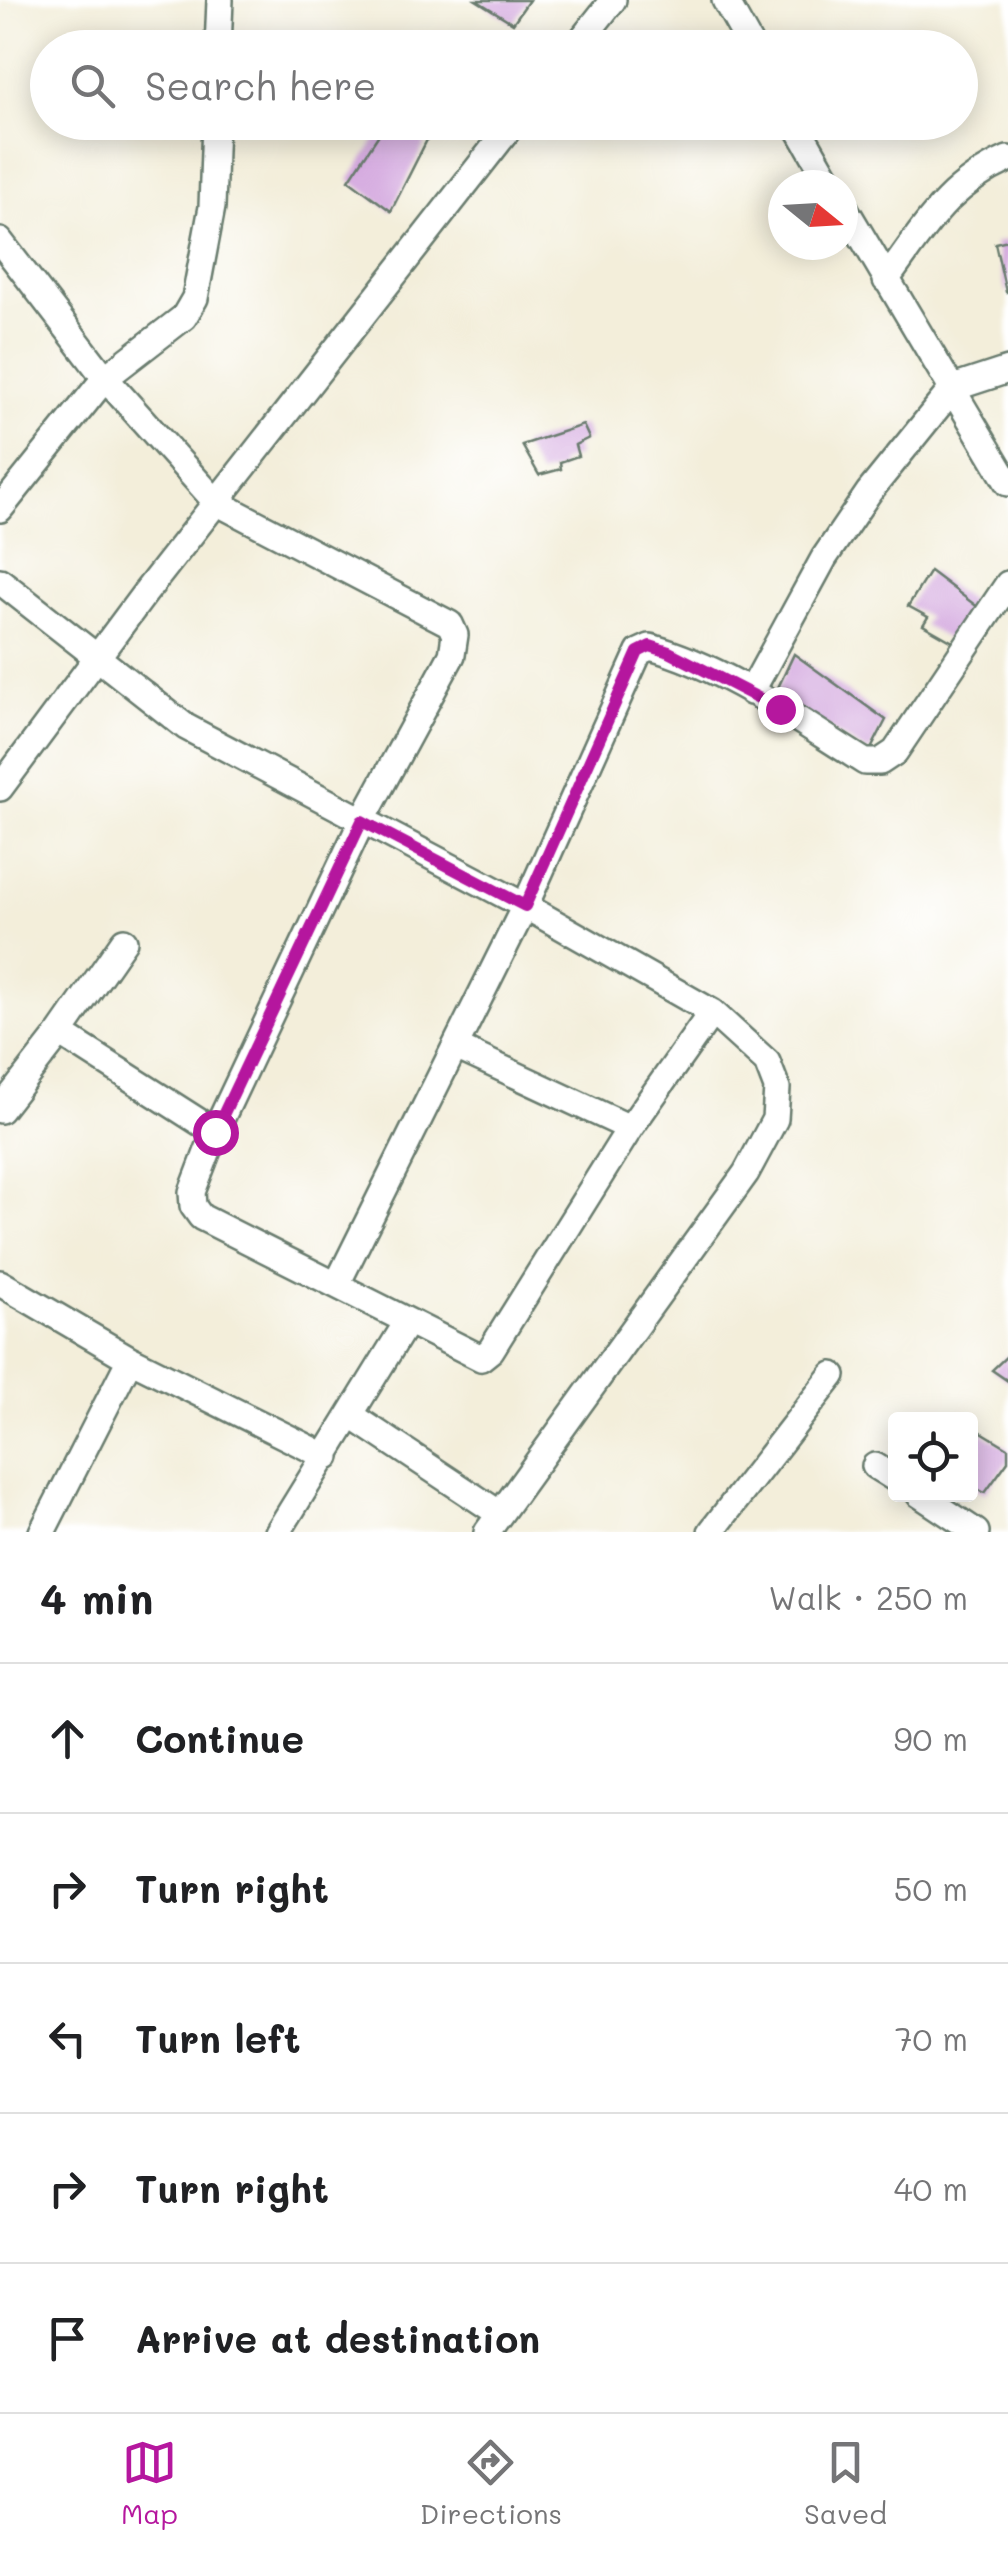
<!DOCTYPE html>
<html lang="en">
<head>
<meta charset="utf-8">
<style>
  body { margin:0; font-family:Mali,sans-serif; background:#f2f2f2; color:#202124 }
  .controls { position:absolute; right:30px; bottom:30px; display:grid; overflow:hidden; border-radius:10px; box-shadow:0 5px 25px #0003 }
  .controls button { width:90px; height:90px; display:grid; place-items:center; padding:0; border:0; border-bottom:2px solid #e0e0e0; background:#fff; color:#202124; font:50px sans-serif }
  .compass { position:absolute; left:768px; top:170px; width:90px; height:90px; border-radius:50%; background:#fff; box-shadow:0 5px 25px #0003; rotate:108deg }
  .stop { position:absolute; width:30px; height:30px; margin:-22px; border:8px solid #b5179e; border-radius:50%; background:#fff }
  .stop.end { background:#b5179e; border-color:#fff; box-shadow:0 2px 10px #0008 }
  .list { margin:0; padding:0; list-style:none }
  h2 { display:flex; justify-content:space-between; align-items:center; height:130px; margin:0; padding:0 40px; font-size:42px }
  h2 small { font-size:32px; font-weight:400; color:#757577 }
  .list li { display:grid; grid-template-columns:65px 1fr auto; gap:30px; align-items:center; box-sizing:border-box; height:150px; padding:0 40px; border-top:2px solid #e0e0e0 }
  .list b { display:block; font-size:38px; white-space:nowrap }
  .list em { font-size:32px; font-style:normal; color:#757577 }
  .icon { flex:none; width:55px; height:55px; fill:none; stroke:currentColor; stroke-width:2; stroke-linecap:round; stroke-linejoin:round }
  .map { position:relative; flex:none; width:1008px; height:1532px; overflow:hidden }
  .search { position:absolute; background:#fff; box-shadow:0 5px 25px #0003; left:30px; right:30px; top:30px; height:110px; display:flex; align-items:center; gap:25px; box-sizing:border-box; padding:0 35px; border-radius:55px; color:#757577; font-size:38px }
  .sheet { height:880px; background:#fff }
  nav { display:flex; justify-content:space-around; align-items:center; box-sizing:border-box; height:140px; border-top:2px solid #e0e0e0; background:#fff; font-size:28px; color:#757577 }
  nav a { display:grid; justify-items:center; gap:5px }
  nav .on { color:#b5179e }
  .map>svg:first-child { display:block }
  .building { fill:#d4a9df }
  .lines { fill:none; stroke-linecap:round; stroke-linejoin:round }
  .street-casing { stroke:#697b6e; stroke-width:30 }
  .street { stroke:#fff; stroke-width:25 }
  .route { stroke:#b5179e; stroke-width:12 }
</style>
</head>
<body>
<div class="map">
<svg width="1008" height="1532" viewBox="0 0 1008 1532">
  <rect width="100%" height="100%" fill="#fff"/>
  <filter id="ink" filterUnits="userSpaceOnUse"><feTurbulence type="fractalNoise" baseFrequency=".01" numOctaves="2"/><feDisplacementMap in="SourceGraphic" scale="20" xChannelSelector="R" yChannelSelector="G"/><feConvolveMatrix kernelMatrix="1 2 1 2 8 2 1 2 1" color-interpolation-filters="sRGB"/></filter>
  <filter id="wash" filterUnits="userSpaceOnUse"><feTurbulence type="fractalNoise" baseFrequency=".0048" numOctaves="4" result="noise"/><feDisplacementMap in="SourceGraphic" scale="40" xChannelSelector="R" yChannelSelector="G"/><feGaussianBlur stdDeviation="2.25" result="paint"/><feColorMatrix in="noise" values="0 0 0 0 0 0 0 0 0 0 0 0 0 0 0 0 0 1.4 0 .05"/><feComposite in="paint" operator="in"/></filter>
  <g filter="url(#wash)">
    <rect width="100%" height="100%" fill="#f3eeda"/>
    <g id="blocks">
      <path class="building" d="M476,0H529L513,23Z
        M387,122H436L391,211L349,180Z
        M1008,240V292H1006L995,243Z
        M583,425L589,438L575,445L578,456L560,462L561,469L539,475L522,445Z
        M930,571L983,611L960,646L923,625L928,617L908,606Z
        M794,654L886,720L869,753L774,696Z
        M1008,1355V1381L992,1370Z
        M975,1428L1008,1448V1461L985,1493L970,1485V1434Z"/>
    </g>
  </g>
  <g filter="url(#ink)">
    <use href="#blocks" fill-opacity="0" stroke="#697b6e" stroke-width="2.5"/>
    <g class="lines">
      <defs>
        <path id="street" d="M725,0L752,48
          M218,48L220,0
          M575,48L613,0
          M795,122L831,185
          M843,205L1008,483
          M0,241L105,378L216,502L450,624L455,635L452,655L362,821L215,1132L192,1192L193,1206L201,1217L481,1358L491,1350L630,1128L712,1012
          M886,280C925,227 946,187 1008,159
          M0,509L105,378L184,317L195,298L212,207L215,122
          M0,581L186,727L525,906L712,1012L767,1062L777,1088L775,1119L746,1173L487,1532
          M751,692L824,558L869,492L953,388L1008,370
          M0,788L145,593L514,122
          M60,1033L124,941
          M456,1047L630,1128
          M0,1110L60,1033L215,1132
          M0,1283L130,1359L327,1457
          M337,1284L525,906L639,652L650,647C727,668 797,720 865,762H880L895,752L1008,584
          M352,1416L500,1514
          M875,1466L896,1479
          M919,1494L976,1532
          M42,1532L130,1359
          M278,1532L406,1324
          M711,1532L833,1375"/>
      </defs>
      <use href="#street" class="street-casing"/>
      <use href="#street" class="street"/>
    </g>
  </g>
  <g class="lines" filter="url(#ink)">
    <path class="route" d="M215,1132L362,821L525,906L638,652L650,646L669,652L780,709"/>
  </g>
</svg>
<div class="controls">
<button><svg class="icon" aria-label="locate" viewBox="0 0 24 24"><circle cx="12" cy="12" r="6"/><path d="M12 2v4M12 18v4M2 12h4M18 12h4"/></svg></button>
</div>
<svg class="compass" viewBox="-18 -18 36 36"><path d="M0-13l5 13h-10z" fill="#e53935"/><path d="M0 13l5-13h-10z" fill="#757577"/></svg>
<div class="stop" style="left:215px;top:1132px"></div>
<div class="stop end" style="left:780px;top:709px"></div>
<div class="search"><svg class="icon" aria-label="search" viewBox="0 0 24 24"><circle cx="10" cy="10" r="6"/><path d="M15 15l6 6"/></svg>Search here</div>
</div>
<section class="sheet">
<h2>4 min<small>Walk · 250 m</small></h2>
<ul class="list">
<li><svg class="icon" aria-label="ahead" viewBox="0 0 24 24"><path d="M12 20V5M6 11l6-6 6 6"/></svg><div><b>Continue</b></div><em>90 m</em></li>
<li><svg class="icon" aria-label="right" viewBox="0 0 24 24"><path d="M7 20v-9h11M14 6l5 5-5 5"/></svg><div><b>Turn right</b></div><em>50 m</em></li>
<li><svg class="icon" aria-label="left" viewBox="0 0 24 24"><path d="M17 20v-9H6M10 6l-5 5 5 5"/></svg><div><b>Turn left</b></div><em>70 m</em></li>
<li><svg class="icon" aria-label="right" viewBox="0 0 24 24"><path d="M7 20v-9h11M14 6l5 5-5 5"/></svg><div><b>Turn right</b></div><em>40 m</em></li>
<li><svg class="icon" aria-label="arrive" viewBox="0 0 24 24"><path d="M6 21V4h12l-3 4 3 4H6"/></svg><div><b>Arrive at destination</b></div></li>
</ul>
</section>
<nav>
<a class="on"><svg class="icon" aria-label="map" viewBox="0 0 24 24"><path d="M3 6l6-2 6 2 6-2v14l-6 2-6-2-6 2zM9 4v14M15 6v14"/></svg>Map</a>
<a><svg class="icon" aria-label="directions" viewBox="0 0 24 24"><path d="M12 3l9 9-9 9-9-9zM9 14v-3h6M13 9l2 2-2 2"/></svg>Directions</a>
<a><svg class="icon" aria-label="saved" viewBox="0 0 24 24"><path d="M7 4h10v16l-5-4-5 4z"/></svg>Saved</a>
</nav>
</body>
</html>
